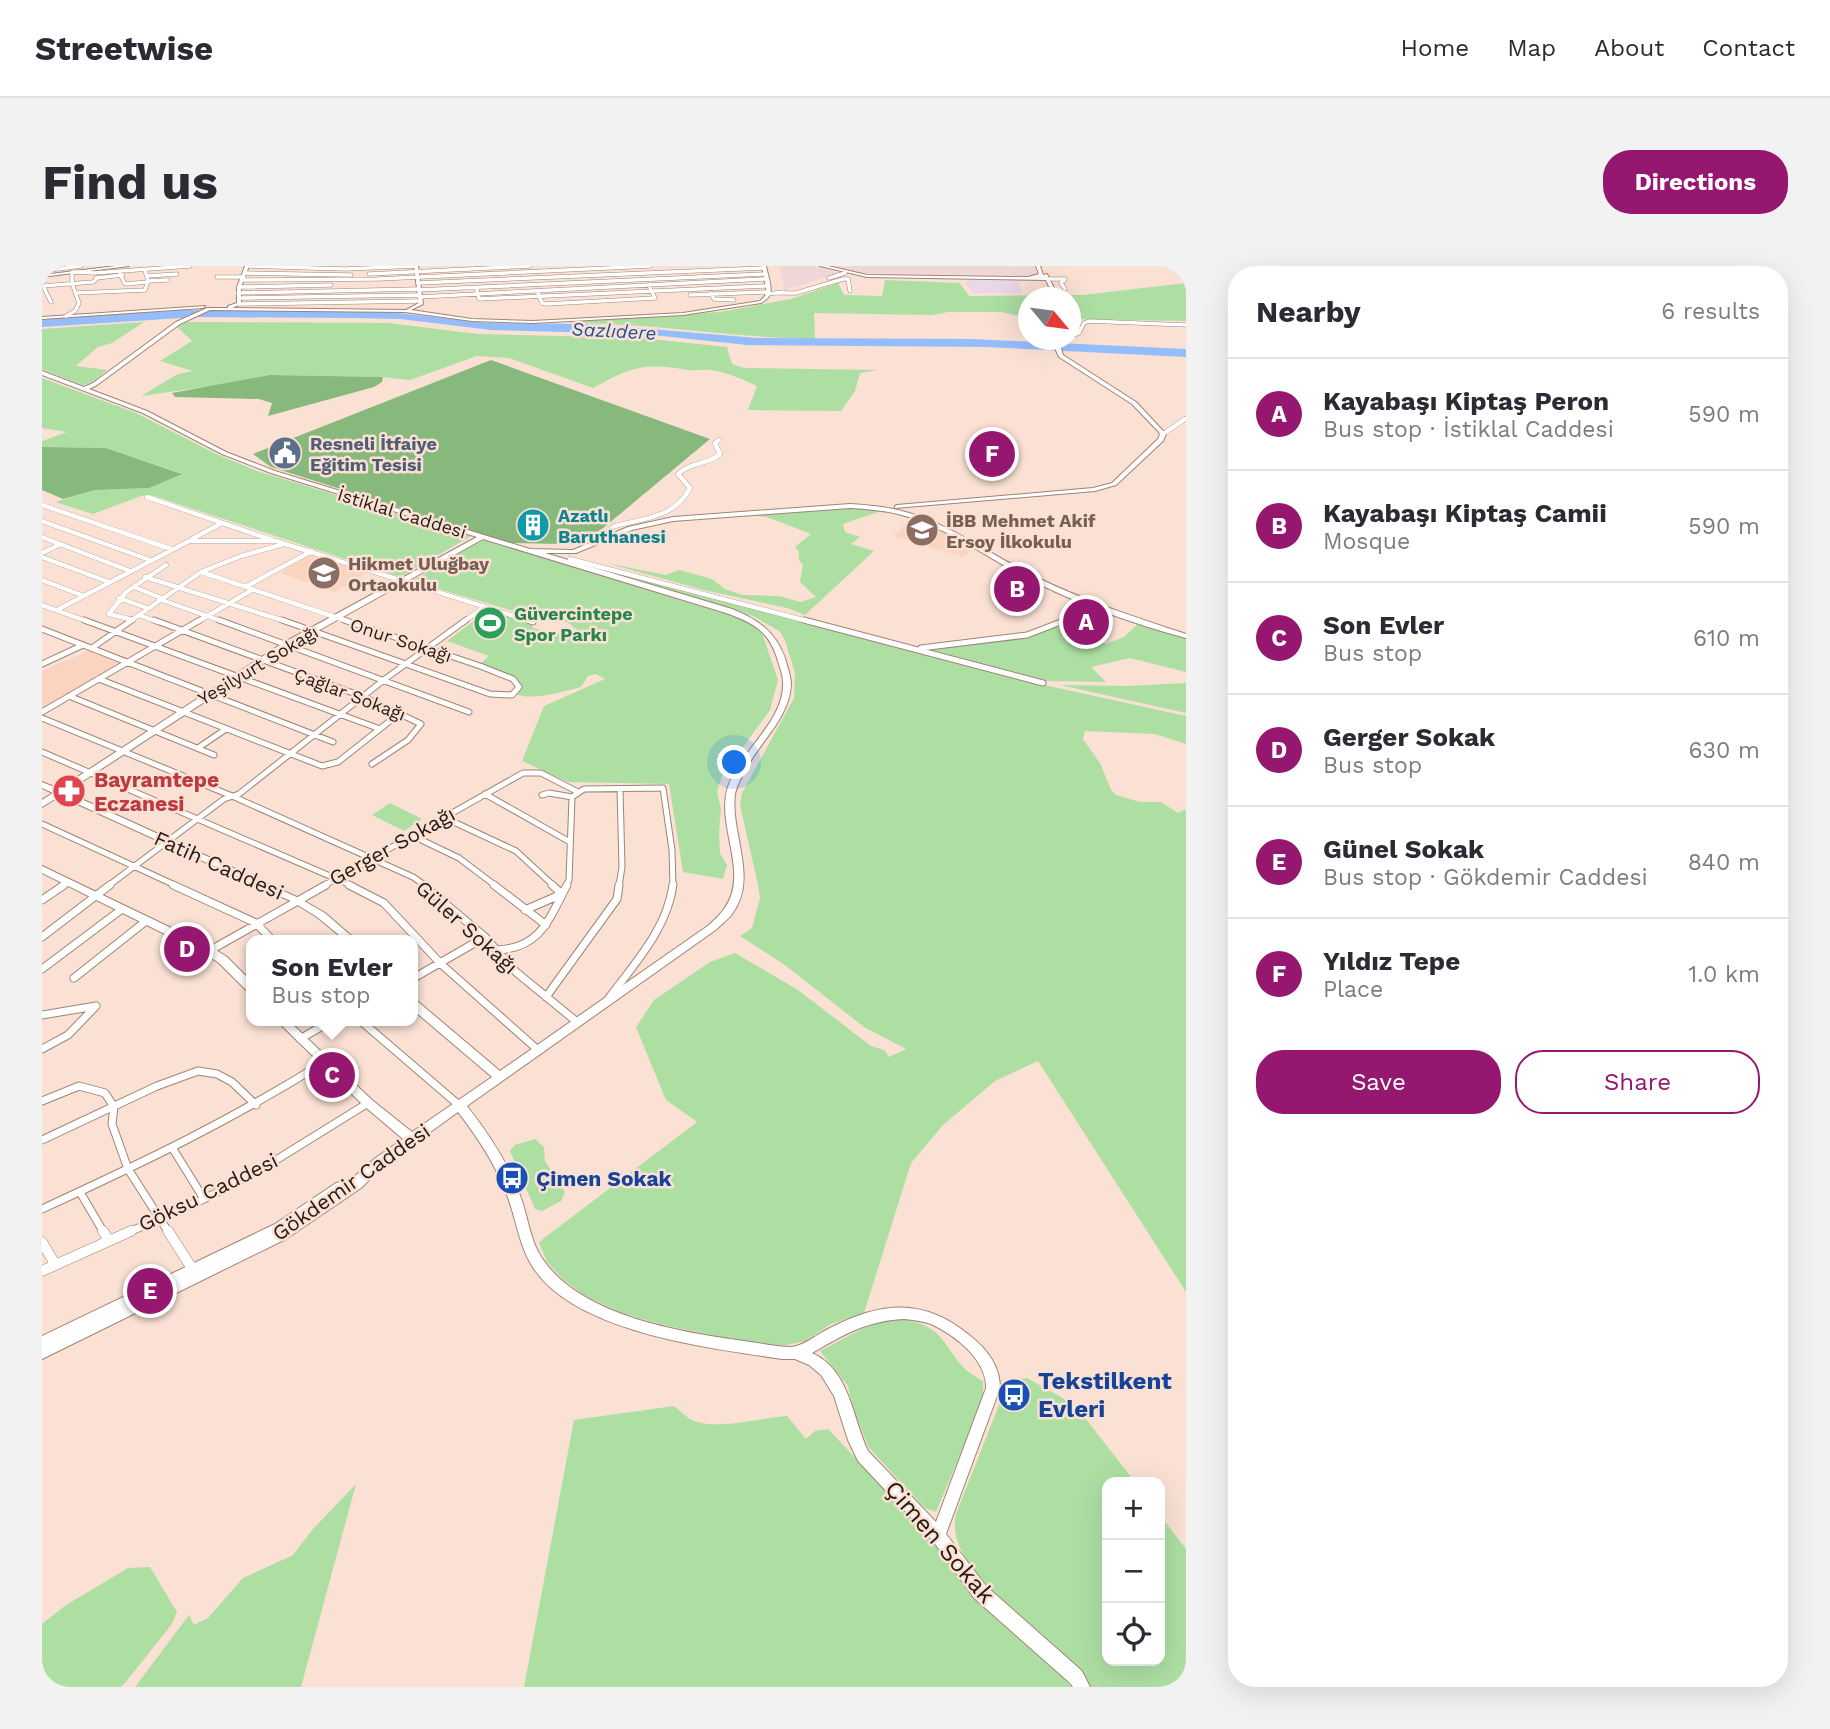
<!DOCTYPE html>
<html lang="en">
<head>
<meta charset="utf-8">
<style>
  body { margin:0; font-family:"Work Sans",sans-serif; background:#f2f2f3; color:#2b2b33 }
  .controls { position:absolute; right:21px; bottom:21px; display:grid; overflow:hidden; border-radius:14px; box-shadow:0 7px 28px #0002 }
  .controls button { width:63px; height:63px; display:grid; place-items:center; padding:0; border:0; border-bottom:2px solid #e1e1e2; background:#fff; color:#2b2b33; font:35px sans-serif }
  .compass { position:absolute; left:976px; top:21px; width:63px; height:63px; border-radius:50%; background:#fff; box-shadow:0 7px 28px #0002; rotate:119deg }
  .you { position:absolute; left:693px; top:497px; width:24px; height:24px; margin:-18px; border:5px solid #fff; border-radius:50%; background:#1a73e8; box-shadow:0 0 0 10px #1a73e833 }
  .badge { display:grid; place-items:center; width:46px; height:46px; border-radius:50%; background:#951770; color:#fff; font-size:23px; font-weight:700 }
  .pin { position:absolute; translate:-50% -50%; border:4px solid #fff; box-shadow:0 2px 7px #0006 }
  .popup { position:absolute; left:204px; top:669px; width:172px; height:91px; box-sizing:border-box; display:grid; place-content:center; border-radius:14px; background:#fff; filter:drop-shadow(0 2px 5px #0005); font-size:23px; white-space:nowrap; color:#7c7c81 }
  .popup b { font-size:26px; color:#2b2b33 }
  .popup::after { content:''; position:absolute; left:50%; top:100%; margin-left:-14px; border:14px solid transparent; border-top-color:#fff }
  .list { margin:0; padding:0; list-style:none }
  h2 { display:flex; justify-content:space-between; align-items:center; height:91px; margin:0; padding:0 28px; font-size:30px }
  h2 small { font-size:23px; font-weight:400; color:#7c7c81 }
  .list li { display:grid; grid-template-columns:46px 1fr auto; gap:21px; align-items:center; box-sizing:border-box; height:112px; padding:0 28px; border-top:2px solid #e1e1e2 }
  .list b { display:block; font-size:26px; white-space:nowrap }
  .list p { margin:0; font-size:23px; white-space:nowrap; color:#7c7c81 }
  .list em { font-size:23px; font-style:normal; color:#7c7c81 }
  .actions { display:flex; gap:14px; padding:21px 28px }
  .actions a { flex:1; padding:16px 0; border:2px solid #951770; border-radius:28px; text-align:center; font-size:24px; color:#951770 }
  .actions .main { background:#951770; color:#fff }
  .icon { flex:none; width:38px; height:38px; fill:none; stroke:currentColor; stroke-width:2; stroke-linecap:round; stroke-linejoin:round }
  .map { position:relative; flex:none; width:1144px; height:1421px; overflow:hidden; border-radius:28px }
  header { display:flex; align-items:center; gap:42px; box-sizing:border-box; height:98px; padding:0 35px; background:#fff; border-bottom:2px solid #e1e1e2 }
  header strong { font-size:33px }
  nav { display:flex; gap:38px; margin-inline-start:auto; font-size:24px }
  .intro { display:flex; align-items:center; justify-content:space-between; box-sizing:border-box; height:168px; padding:0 42px }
  h1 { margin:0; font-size:49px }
  .button { padding:18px 32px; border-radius:28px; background:#951770; color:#fff; font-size:24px; font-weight:700 }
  main { display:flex; gap:42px; padding:0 42px }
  aside { flex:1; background:#fff; border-radius:28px; box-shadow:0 7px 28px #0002 }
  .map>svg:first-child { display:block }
  .commercial { fill:#f0d5d9 }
  .industrial { fill:#e9d6e7 }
  .built { fill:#fbd4c0 }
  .green { fill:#addfa3 }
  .forest { fill:#87b97c }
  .water { fill:#94bdfd }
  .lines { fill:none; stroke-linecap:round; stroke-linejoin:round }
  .street-far4-casing { stroke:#a08374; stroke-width:4.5 }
  .street-far3-casing { stroke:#a08374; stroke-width:5 }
  .street-far2-casing { stroke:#a08374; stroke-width:7 }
  .street-far1-casing { stroke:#a08374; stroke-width:9 }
  .street-casing { stroke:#a08374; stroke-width:11 }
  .secondary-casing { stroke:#a08374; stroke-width:2 }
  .street-far4 { stroke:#fff; stroke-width:3.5 }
  .street-far3 { stroke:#fff; stroke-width:4.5 }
  .street-far2 { stroke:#fff; stroke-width:5 }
  .street-far1 { stroke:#fff; stroke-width:7 }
  .street { stroke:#fff; stroke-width:10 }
  .secondary { fill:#fff; fill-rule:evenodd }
  .labels { text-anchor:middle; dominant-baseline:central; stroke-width:5; stroke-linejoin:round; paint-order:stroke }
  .far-service-label { font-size:18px; font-weight:bold; fill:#4e5e75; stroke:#fae1d4; text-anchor:start }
  .far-street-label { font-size:18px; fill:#251a14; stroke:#fae1d4 }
  .far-culture-label { font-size:18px; font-weight:bold; fill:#0d838f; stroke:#fae1d4; text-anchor:start }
  .far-education-label { font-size:18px; font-weight:bold; fill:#785e54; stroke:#fae1d4; text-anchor:start }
  .far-leisure-label { font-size:18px; font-weight:bold; fill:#27864d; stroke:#fae1d4; text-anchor:start }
  .far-water-label { font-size:19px; font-style:italic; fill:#1e4e98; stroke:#fae1d4 }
  .health-label { font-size:21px; font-weight:bold; fill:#be3a42; stroke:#fae1d4; text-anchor:start }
  .street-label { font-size:21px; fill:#251a14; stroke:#fae1d4 }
  .transit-label { font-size:21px; font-weight:bold; fill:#164399; stroke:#fae1d4; text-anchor:start }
  .near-transit-label { font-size:24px; font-weight:bold; fill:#164399; stroke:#fae1d4; text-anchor:start }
  .near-street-label { font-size:24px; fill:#251a14; stroke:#fae1d4 }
</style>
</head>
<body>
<header>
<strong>Streetwise</strong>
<nav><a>Home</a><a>Map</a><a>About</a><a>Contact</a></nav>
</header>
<div class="intro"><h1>Find us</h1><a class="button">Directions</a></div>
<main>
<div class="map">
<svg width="1144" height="1421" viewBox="0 0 1144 1421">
  <rect width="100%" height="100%" fill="#fae1d4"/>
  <path class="commercial" d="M737,0H774L797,7L743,24Z
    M793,0H992L996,9L831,8L806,5Z"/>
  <path class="industrial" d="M927,14L977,15L980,27H932L923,17Z"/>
  <path class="built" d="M870,252L892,259L932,281L921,291L852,270Z
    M270,288L327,306L293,326L238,307Z
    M47,385L79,397L0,443V405Z"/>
  <path class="green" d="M843,14L918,17L927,30L1041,29L1144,17V55L1029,53L1028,32H987L986,52L959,46H906L891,49L772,47L773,73C694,72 616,58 537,57L536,54L678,46L749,33L796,17L802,29L840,30Z
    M102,56L70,77L56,81L34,100L65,104L52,115L41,119L0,103V63Z
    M145,56L346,57L436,68L599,72L685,81L690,98L702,102L836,104L818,107L813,125L799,145L706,144L715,120C700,113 685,106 668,104C661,103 653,105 646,104C604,96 588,101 551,122L467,92L435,90L368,114L341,111L228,109L211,114L99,130L136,108L151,105L118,95L150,75L135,61Z
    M0,112L94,147L174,188L215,205L429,270L358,311L109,229L99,230L51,248L13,236L53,224L107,222L139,207L64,182L0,181V175L25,166L0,162Z
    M814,241L854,247L836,246L801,258L803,266L818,271L809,278L832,285L763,349L745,342L662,324L564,297L624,309L637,304L670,313L683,323L701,329L737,330L759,336L774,331L758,316L761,299L757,294V286L753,281L769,268L725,251L707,249Z
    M443,274L687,349L704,354L720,367L736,414L728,444L680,510L675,526L679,543L677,566L678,587L685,599L681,613L641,606L627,518L526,516L480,495L502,440L563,413L554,408L546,410L539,421C519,426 488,436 471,427L478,420L474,412L438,398L447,390L405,375L446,344L491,358L489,361L500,365L530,370L536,365C525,353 510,350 493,346L488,350L370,315L437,275Z
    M536,296L971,412L1144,450V478L1113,468L1043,465L1041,473L1058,497L1069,524L1074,529L1098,536H1119L1136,547L1144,543V1026L996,795L953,815L901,859L869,897L822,1047L789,1058L763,1075L745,1079H718L617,1058L580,1047L543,1030L521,1013L505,996L497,976L655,856L624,834L594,761L612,734L668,696L693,687L756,724L829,780L842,784L847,791L864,783L822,761L743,699L698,670L710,662L718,632L716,619L698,539L700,527L752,432L753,407L743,374L737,365L711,350Z
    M1097,357L1144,371V406L1088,392L1049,401L1064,416L1003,415L877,381L978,369L1009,359L1063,378L1082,371Z
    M1144,417V447L1018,419L1086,420Z
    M348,537L380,553L362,565L330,549Z
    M493,873L502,881L503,895L523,926L519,935L500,945L493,943L468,885L473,879Z
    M855,1053C913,1058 898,1093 941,1115V1135L894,1246L883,1242L827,1182L810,1140L806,1120L778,1085L835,1055Z
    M985,1112L1033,1139L1093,1216H1065V1395H1118V1249L1144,1283V1421H1049C1022,1369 899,1311 914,1248L964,1121L971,1115Z
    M632,1140C637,1144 644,1151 650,1154C676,1165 717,1152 745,1150L764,1173L773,1165L786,1163L1030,1421H482L532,1154Z
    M314,1218L259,1421H93L147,1349L152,1359L166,1352L201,1312L251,1289L271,1263Z
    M108,1301L135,1346L130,1358L83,1417L79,1421H0V1358L24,1339L86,1302Z"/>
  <path class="forest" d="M449,94L668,173L548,273L521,278L469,277L229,201L211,188Z
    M228,109L341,111L340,116L332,121L226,150L230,137L217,133L133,131L130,127Z
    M0,181L64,182L140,208L107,222L53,224L21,233L0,224Z"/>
  <path class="water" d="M141,44L347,46L445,57L549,58L715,72L930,73L1144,83V91L944,81L705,79L601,68L449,64L358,53L310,52L155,51L0,61V53Z"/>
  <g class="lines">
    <defs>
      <path id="street-far4" d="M207,0L303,3L374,0
        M0,5L39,0
        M203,7L309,9
        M78,8L83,18L106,16
        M327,8L488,0
        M105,10L135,8
        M175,11H202
        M54,12L81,9
        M787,12L803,7
        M1005,13H1023L1019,17L1023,23
        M200,14L336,13L608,0
        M106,15L126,14
        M376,17L721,2
        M5,19L2,22L9,36
        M0,20L51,16L56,12
        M197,21L289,19
        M376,24L722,8
        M435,24L437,33L723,20
        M34,27L103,24L106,15L103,4
        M196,27L376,23
        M496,27L500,37L504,38L613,32L608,22
        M669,27L672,33L692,34
        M737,27H754L801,13H806L808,25
        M725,28L742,26
        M648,29L725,26
        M377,31L722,13
        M197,32L377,29
        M197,38L378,35
        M24,50L33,45L37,37L30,17V6L52,7L148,0
        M1028,71L1037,67L1042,57L1047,55L1144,59
        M1140,155L1144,152"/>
      <path id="street-far3" d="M1121,168L1143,153
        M105,231L230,274
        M0,239L129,283
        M0,255L108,294
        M569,270L567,264L573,260C602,252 633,252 648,222L636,208C648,196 666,199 678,188L673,177L677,174
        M0,271L88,305
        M150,273L180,257
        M0,287L19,278
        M0,291L67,316
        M528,293L769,356
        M159,306L308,356
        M103,311L246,356
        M0,314L42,330
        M92,321L119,332
        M203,321L270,285
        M77,332L105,342
        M117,333L182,356
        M0,339L47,356
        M15,344L147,275H234L491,356
        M97,349L116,356
        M91,354L67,348L84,326L124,299
        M87,356L159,306L199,290L242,278
        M155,356L210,324
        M421,356L442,341
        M1019,356L1054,343"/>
      <path id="street-far2" d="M42,354L338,463
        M112,354L322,431L379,458L366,474L330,498
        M177,354L427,446
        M240,354L448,428L470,429L477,421L471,413L438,400L302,354
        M486,354L491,356
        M762,354L1001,417
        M0,363L291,476
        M50,382L90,354
        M879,382L985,369L1024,354
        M0,398L41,379
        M57,413L280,500L296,496L358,447
        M27,430L172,489
        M0,446L158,354
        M0,452L190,530L371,611L384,620
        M156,482L184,463
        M0,486L311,620
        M443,528L528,576
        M500,529L507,527L530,531
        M401,551L474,585L512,620
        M0,558L135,620
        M369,569L417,592L454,620
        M20,620L26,616
        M66,620L182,533L197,528L343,413L424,354
        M281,620L481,507H499L536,526
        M524,620L527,614L530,531L542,523L621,522L630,584L631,620
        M577,620L580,601L578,523"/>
      <path id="street-far1" d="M131,619L214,657L230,674
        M307,619L342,637L399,698L496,784
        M381,619L443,671L474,706L535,756
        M452,619L504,659
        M0,634L22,619
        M483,644L520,628L510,619
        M0,671L68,619
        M455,684C499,682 507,653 525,619
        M167,685L284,619
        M0,703L80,643
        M32,712L104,655
        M370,713L443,671
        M504,731L575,633L577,619
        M567,732C593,697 625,663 631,619
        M0,749L54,740
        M319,755L418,840
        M258,773L289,755
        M0,783L26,769L54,740
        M0,835L37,820L63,827L72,841L70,858L86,903L127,967
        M0,874L115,820L156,805L175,808L190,816L214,839
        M131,883L162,933
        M38,926L62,967
        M0,943C100,897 190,854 284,795
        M85,967L162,933L218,904L326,837"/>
      <path id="street" d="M61,965L67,975
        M126,965L153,1007
        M0,976L13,998
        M0,1005L89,965"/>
      <path id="secondary" d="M74,0H87L0,11V9Z
        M203,0H207L199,21V38L190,42L364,44L377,37L372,0H376L381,38L369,44L430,53L491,55L641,47L718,35L725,28L720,0H724C727,15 735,29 719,37L641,49L491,57L430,55L363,46L168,44L138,58L55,119L47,123L105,145L184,186L233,205L488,283L531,284L586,261L631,251L808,238C824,239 840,240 856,244C907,256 948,289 994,311C1043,335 1093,351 1144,368V372C1089,357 1035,338 985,312C942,290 903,260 856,248C840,244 824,243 808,242L631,255L590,264L534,287H503L690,343C715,353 733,365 743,392C745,400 749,410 749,418C748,451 718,476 704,503C700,510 695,519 693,528C688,568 717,612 690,648C686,654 679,658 675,663L425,840C447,868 467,898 479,932C486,951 488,975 500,992C538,1050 638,1066 702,1075C718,1077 734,1081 750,1081C764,1079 775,1068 788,1062C838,1036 881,1031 927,1069C944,1082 958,1099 958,1122L904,1268L944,1320L1040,1405L1048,1421H1031L1028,1417L932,1332L891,1275L816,1195L806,1174L792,1130L779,1109L767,1099L753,1093H740C668,1082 532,1067 490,1000C477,979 474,952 465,929C454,899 436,872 416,846L340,901L319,922L244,973L0,1093V1070L233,958L294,917L298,916L303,919L332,893L361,873L322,840L235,755H247L330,834L370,866L450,811L370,743V733L374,734L458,805L667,659C672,654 678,649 682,643C708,608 675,563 685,524C695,487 743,456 741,416C741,409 738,402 736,395C727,365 712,357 684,347L441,273L247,381L24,526L257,632L283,647L314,674H303L275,651L251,636L18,530L0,541V534L11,527L0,522V516L17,523L241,377L435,271L229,207L180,188L101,147L0,109V105L42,121L51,117L134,56L165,42H186V40L195,37V21ZM862,1053C871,1054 880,1055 889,1058C913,1069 945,1094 944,1122L894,1256L826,1185C810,1151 808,1104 770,1087C802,1069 823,1055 862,1053Z
        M778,0H786L825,9L986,11L997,8L994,0H998L1001,9L1005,8L1017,32H1012L1004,14L825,11Z
        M163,40L161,42L0,53V51Z
        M1018,74H1022L1019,82L1021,89L1094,136L1124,168L1121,175L1074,219L1053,225L853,242V240L855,239L1051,222L1070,217L1116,173L1118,168L1116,165L1090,138L1017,91L1013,82Z
        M0,600L171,682L185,691L210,716V727L206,726L177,697L163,688L0,607Z"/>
    </defs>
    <use href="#street-far4" class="street-far4-casing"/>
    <use href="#street-far3" class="street-far3-casing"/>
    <use href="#street-far2" class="street-far2-casing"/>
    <use href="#street-far1" class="street-far1-casing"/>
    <use href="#street" class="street-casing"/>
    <use href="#secondary" class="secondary-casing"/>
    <use href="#street-far4" class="street-far4"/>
    <use href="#street-far3" class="street-far3"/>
    <use href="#street-far2" class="street-far2"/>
    <use href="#street-far1" class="street-far1"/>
    <use href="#street" class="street"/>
    <use href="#secondary" class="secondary"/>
  </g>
  <defs>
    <symbol id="civic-disc" viewBox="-11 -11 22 22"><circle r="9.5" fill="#5c6f8a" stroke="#fae1d4"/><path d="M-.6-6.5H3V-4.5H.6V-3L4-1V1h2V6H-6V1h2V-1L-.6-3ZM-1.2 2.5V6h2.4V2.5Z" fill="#fff"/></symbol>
    <symbol id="building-disc" viewBox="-11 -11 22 22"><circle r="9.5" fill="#0f9aa8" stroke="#fae1d4"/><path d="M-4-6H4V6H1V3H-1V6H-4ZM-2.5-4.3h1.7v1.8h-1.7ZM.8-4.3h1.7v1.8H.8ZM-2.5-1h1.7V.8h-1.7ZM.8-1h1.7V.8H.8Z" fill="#fff"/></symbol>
    <symbol id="school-disc" viewBox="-11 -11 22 22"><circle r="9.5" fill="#8d6e63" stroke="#fae1d4"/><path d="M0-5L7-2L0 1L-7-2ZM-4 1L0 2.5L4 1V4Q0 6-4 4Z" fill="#fff"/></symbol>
    <symbol id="stadium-disc" viewBox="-11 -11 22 22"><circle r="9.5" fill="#2e9e5b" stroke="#fae1d4"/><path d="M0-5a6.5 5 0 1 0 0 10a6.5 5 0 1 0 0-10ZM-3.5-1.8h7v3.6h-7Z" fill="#fff"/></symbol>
    <symbol id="pharmacy-disc" viewBox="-11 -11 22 22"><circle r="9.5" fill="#e0444e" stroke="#fae1d4"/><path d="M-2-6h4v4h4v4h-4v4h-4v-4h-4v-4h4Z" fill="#fff"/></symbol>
    <symbol id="bus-disc" viewBox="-11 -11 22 22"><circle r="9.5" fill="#1a4fb4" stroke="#fae1d4"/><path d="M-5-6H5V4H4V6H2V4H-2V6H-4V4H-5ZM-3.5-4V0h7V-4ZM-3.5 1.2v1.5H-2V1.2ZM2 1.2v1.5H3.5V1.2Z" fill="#fff"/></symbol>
  </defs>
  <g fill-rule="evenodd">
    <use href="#civic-disc" x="224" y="168" width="38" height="38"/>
    <use href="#building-disc" x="472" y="240" width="38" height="38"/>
    <use href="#school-disc" x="861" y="245" width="38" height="38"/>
    <use href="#school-disc" x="263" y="288" width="38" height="38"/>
    <use href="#stadium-disc" x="429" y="338" width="38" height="38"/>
    <use href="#pharmacy-disc" x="8" y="506" width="38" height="38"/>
    <use href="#bus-disc" x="451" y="893" width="38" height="38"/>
    <use href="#bus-disc" x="953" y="1110" width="38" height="38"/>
  </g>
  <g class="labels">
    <g class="far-service-label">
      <text x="268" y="177">Resneli İtfaiye<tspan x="268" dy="21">Eğitim Tesisi</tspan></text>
    </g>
    <g class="far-street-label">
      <text transform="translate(360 247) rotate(17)">İstiklal Caddesi</text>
      <text transform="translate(359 374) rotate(18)">Onur Sokağı</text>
      <text transform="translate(216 399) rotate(-31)">Yeşilyurt Sokağı</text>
      <text transform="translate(308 428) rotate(21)">Çağlar Sokağı</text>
    </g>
    <g class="far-culture-label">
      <text x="516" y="249">Azatlı<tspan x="516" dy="21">Baruthanesi</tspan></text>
    </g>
    <g class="far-education-label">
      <text x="904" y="254">İBB Mehmet Akif<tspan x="904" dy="21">Ersoy İlkokulu</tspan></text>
      <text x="306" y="297">Hikmet Uluğbay<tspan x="306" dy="21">Ortaokulu</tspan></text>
    </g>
    <g class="far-leisure-label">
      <text x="472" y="347">Güvercintepe<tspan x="472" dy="21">Spor Parkı</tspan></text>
    </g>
    <g class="far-water-label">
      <text transform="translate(572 65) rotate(3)">Sazlıdere</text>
    </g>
    <g class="health-label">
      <text x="52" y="513">Bayramtepe<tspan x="52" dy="24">Eczanesi</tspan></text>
    </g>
    <g class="street-label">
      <text transform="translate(350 580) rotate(-29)">Gerger Sokağı</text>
      <text transform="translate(177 599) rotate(24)">Fatih Caddesi</text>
      <text transform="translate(425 661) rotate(42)">Güler Sokağı</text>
      <text transform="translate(309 916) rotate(-35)">Gökdemir Caddesi</text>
      <text transform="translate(166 926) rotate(-26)">Göksu Caddesi</text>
    </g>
    <g class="transit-label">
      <text x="494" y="912">Çimen Sokak</text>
    </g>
    <g class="near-transit-label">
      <text x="996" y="1115">Tekstilkent<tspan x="996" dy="28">Evleri</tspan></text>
    </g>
    <g class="near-street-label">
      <text transform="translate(898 1276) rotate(49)">Çimen Sokak</text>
    </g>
  </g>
</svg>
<div class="controls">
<button>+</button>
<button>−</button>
<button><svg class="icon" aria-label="locate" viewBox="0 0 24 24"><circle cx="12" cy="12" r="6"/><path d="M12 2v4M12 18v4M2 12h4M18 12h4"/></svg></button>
</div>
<svg class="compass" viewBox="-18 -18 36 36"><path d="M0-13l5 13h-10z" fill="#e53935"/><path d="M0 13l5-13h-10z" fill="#7c7c81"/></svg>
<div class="you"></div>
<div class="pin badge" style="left:1044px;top:356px">A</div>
<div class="pin badge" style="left:975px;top:323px">B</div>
<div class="pin badge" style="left:290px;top:809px">C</div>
<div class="popup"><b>Son Evler</b>Bus stop</div>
<div class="pin badge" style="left:145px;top:683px">D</div>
<div class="pin badge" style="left:108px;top:1025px">E</div>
<div class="pin badge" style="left:950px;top:188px">F</div>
</div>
<aside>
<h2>Nearby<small>6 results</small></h2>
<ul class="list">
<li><span class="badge">A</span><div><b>Kayabaşı Kiptaş Peron</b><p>Bus stop · İstiklal Caddesi</p></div><em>590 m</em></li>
<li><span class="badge">B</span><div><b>Kayabaşı Kiptaş Camii</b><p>Mosque</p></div><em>590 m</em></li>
<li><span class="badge">C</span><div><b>Son Evler</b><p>Bus stop</p></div><em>610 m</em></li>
<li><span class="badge">D</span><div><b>Gerger Sokak</b><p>Bus stop</p></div><em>630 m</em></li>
<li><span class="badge">E</span><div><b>Günel Sokak</b><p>Bus stop · Gökdemir Caddesi</p></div><em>840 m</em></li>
<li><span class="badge">F</span><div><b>Yıldız Tepe</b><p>Place</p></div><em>1.0 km</em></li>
</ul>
<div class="actions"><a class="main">Save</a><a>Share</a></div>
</aside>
</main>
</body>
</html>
